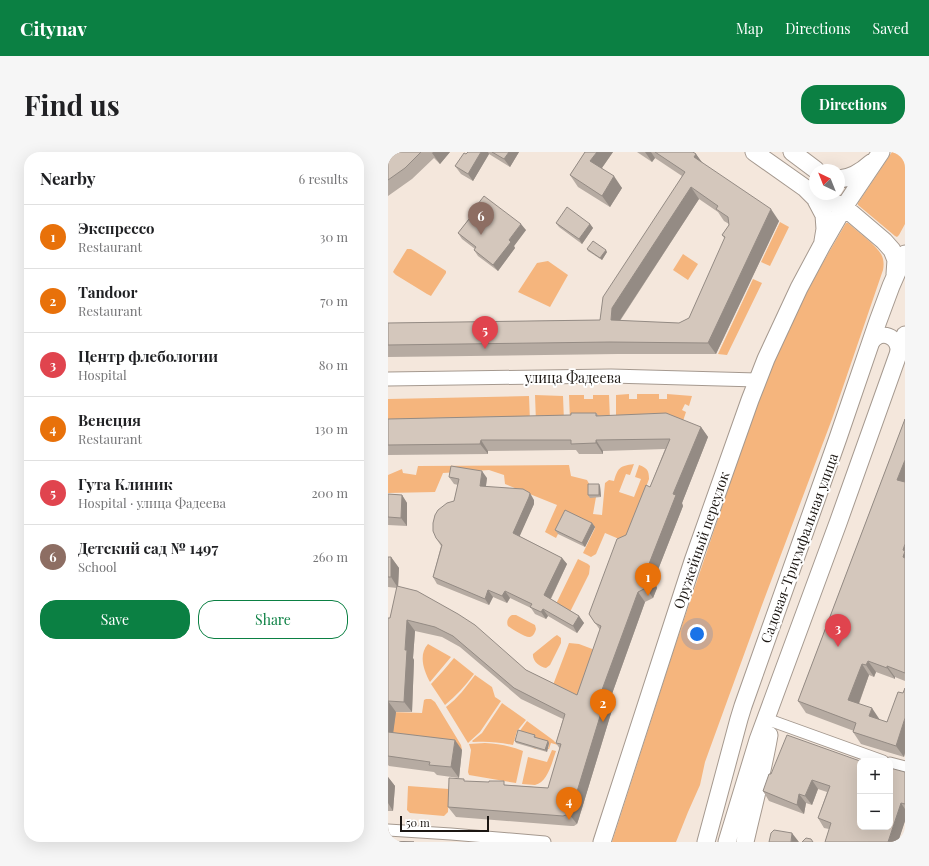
<!DOCTYPE html>
<html lang="en">
<head>
<meta charset="utf-8">
<style>
  body { margin:0; font-family:"Playfair Display",serif; background:#f6f6f6; color:#202124 }
  .controls { position:absolute; right:12px; bottom:12px; display:grid; overflow:hidden; border-radius:8px; box-shadow:0 4px 16px #0002 }
  .controls button { width:36px; height:36px; display:grid; place-items:center; padding:0; border:0; border-bottom:1px solid #e0e0e0; background:#fff; color:#202124; font:20px sans-serif }
  .compass { position:absolute; left:421px; top:12px; width:36px; height:36px; border-radius:50%; background:#fff; box-shadow:0 4px 16px #0002; rotate:317deg }
  .scale { position:absolute; left:12px; bottom:10px; width:89px; box-sizing:border-box; padding-left:4px; border:2px solid #1c1713; border-top:0; font-size:11px; line-height:14px; white-space:nowrap; color:#1c1713; -webkit-text-stroke:3px #fff; paint-order:stroke }
  .you { position:absolute; left:309px; top:482px; width:14px; height:14px; margin:-10px; border:3px solid #fff; border-radius:50%; background:#1a73e8; box-shadow:0 0 0 6px #1a73e833 }
  .badge { display:grid; place-items:center; width:26px; height:26px; border-radius:50%; background:#0b8043; color:#fff; font-size:13px; font-weight:700 }
  .pin { position:absolute; translate:-50% -33px; filter:drop-shadow(0 1px 2px #0008) }
  .pin::after { content:''; position:absolute; top:21px; width:14px; height:12px; background:inherit; clip-path:polygon(0 0,100% 0,50% 100%) }
  .list { margin:0; padding:0; list-style:none }
  h2 { display:flex; justify-content:space-between; align-items:center; height:52px; margin:0; padding:0 16px; font-size:17px }
  h2 small { font-size:13px; font-weight:400; color:#757577 }
  .list li { display:grid; grid-template-columns:26px 1fr auto; gap:12px; align-items:center; box-sizing:border-box; height:64px; padding:0 16px; border-top:1px solid #e0e0e0 }
  .list b { display:block; font-size:15px; white-space:nowrap }
  .list p { margin:0; font-size:13px; white-space:nowrap; color:#757577 }
  .list em { font-size:13px; font-style:normal; color:#757577 }
  .actions { display:flex; gap:8px; padding:12px 16px }
  .actions a { flex:1; padding:9px 0; border:1px solid #0b8043; border-radius:16px; text-align:center; font-size:14px; color:#0b8043 }
  .actions .main { background:#0b8043; color:#fff }
  .map { position:relative; flex:none; width:517px; height:690px; overflow:hidden; border-radius:16px }
  header { display:flex; align-items:center; gap:24px; box-sizing:border-box; height:56px; padding:0 20px; background:#0b8043; color:#fff }
  header strong { font-size:19px }
  nav { display:flex; gap:22px; margin-inline-start:auto; font-size:14px }
  .intro { display:flex; align-items:center; justify-content:space-between; box-sizing:border-box; height:96px; padding:0 24px }
  h1 { margin:0; font-size:28px }
  .button { padding:10px 18px; border-radius:16px; background:#0b8043; color:#fff; font-size:14px; font-weight:700 }
  main { display:flex; gap:24px; padding:0 24px }
  aside { flex:1; background:#fff; border-radius:16px; box-shadow:0 4px 16px #0002 }
  .map>svg:first-child { display:block }
  .green { fill:#f5b57d }
  .lines { fill:none; stroke-linecap:round; stroke-linejoin:round }
  .minor-casing { stroke:#a5998f; stroke-width:13 }
  .tertiary-casing { stroke:#a5998f; stroke-width:15 }
  .secondary-casing { stroke:#a5998f; stroke-width:17 }
  .primary-casing { stroke:#a5998f; stroke-width:19 }
  .minor { stroke:#fff; stroke-width:11 }
  .tertiary { stroke:#fff; stroke-width:13 }
  .secondary { stroke:#fff; stroke-width:15 }
  .primary { stroke:#fff; stroke-width:17 }
  .wall { fill:#b6aba2; fill-rule:evenodd }
  .shaded-wall { fill:#948b84 }
  .building { fill:#d4c7bc; stroke:#948b84; fill-rule:evenodd }
  .labels { text-anchor:middle; dominant-baseline:central; stroke-width:4; stroke-linejoin:round; paint-order:stroke }
  .street-label { font-size:14px; fill:#1c1713; stroke:#fff }
</style>
</head>
<body>
<header>
<strong>Citynav</strong>
<nav><a>Map</a><a>Directions</a><a>Saved</a></nav>
</header>
<div class="intro"><h1>Find us</h1><a class="button">Directions</a></div>
<main>
<aside>
<h2>Nearby<small>6 results</small></h2>
<ul class="list">
<li><span class="badge" style="background:#e8710a">1</span><div><b>Экспрессо</b><p>Restaurant</p></div><em>30 m</em></li>
<li><span class="badge" style="background:#e8710a">2</span><div><b>Tandoor</b><p>Restaurant</p></div><em>70 m</em></li>
<li><span class="badge" style="background:#e0444e">3</span><div><b>Центр флебологии</b><p>Hospital</p></div><em>80 m</em></li>
<li><span class="badge" style="background:#e8710a">4</span><div><b>Венеция</b><p>Restaurant</p></div><em>130 m</em></li>
<li><span class="badge" style="background:#e0444e">5</span><div><b>Гута Клиник</b><p>Hospital · улица Фадеева</p></div><em>200 m</em></li>
<li><span class="badge" style="background:#8d6e63">6</span><div><b>Детский сад № 1497</b><p>School</p></div><em>260 m</em></li>
</ul>
<div class="actions"><a class="main">Save</a><a>Share</a></div>
</aside>
<div class="map">
<svg width="517" height="690" viewBox="0 0 517 690">
  <rect width="100%" height="100%" fill="#f4e7dc"/>
  <path class="green" d="M504,0H517V72L511,83L509,85L507,84L470,53V51Z
    M392,70L401,75L382,114L373,110Z
    M458,71H460C469,79 488,93 493,102C496,107 496,113 495,118L444,267L403,376L374,453L317,610L312,633L300,660L288,690H224L286,497L377,227C400,174 428,121 458,71Z
    M19,97H23L55,117L58,119V121L43,144L39,142L8,123L5,120L6,118Z
    M295,102L310,112L300,128L285,118Z
    M160,109L180,123L162,155L130,140L149,111Z
    M365,127L374,131L339,203L330,202Z
    M241,242V247H249V242H271V247H279V242L304,244L301,254L297,252L294,258L298,260L295,269L228,267V243Z
    M147,243L175,244L176,269L148,270Z
    M181,243H196V247H205V243H221L222,268L182,269Z
    M141,244L142,270L0,271V247Z
    M246,312L242,323L238,322L231,340L246,345L253,327L247,325L251,313C259,316 261,318 261,327L238,390L217,381L208,402L203,405L195,401L207,376L180,362L168,386L157,380L169,353L117,332L116,323L101,318L55,321L47,340L0,341V323L14,317L15,321L28,323L30,314L181,313L183,324L199,328L208,345L205,362L214,363L217,331L221,328L226,329C230,316 231,314 246,312Z
    M190,407L200,412L202,414L201,422L181,462L167,454Z
    M124,463H128L147,473L148,477C147,480 146,484 142,485C138,486 124,477 120,474C118,470 120,465 124,463Z
    M169,483L173,486V491L162,513L158,516C152,515 144,509 145,502L166,485Z
    M181,491L191,492L215,501L197,549L165,533Z
    M40,492L63,505L42,530C36,519 30,503 40,492Z
    M66,506L86,522C77,534 68,544 57,553L43,532L55,519Z
    M87,523L104,535L107,545L113,549L92,580L80,591L58,555C70,546 78,535 87,523Z
    M38,547H43L47,550L73,593L74,598L4,590L1,560L34,561L36,548Z
    M114,551L138,568L129,579L125,593C111,590 99,589 85,590L84,589L94,581Z
    M139,569L165,588L170,593L163,591L161,597H160L161,592L151,589L148,597L145,596L131,581L128,591L131,580Z
    M97,591C111,592 123,594 135,599L128,631L81,623L80,620L83,598L81,592Z
    M164,598L168,599C164,610 160,630 147,633C143,633 138,632 134,632L140,605L159,610Z
    M20,634L61,637L60,660L56,664L22,661L19,658Z"/>
  <g class="lines">
    <defs>
      <path id="minor" d="M384,569L495,609
        M502,611L517,615
        M0,678L63,682L157,690"/>
      <path id="tertiary" d="M0,227L223,224L369,228"/>
      <path id="secondary" d="M482,193C492,176 512,183 510,203"/>
      <path id="primary" d="M366,0L417,36L427,46L436,63L437,77L435,89
        M404,0L428,18
        M451,27C463,26 473,20 483,11
        M428,42L456,55L496,89L504,98L508,108L507,122
        M214,690L305,409L362,248L378,207L411,136L434,93L456,55L493,0
        M318,690L351,567L355,554L450,286L490,169L503,134L517,102
        M339,690L370,588L450,371L517,183
        M357,690C365,654 375,619 381,583"/>
    </defs>
    <use href="#minor" class="minor-casing"/>
    <use href="#tertiary" class="tertiary-casing"/>
    <use href="#secondary" class="secondary-casing"/>
    <use href="#primary" class="primary-casing"/>
    <use href="#minor" class="minor"/>
    <use href="#tertiary" class="tertiary"/>
    <use href="#secondary" class="secondary"/>
    <use href="#primary" class="primary"/>
  </g>
  <path class="wall" d="M0,0H62L52,12L46,6L24,27L0,44Z
    M80,0H131L122,15L101,2L85,29L73,22L67,14Z
    M197,0H225L214,16L234,36L222,55L190,35L182,23Z
    M249,0H305L308,2L314,11L391,69L328,202H230L0,205V171L212,168L294,24L267,6L264,10ZM311,47L330,60L336,69L341,72V73L334,83L337,87L301,166L291,171L232,169Z
    M83,61L138,78L126,94L127,96L110,119L90,104L86,98L87,97L74,87L70,81L84,63Z
    M168,71L202,72L205,76L194,92L171,75Z
    M199,97L219,100L214,108L200,99Z
    M208,261L211,264L313,275L320,285L294,351L295,354L266,428L269,436L265,446L257,450L220,553L224,558L191,666L189,672L186,674H183L68,665L60,655L77,629L119,633L160,636L172,597L168,591L175,567L133,547L72,495L54,485L27,479L25,506L26,508L24,560H8L5,580L74,598L71,626L49,623L46,620L1,614L0,613V466H2L9,436L0,435V405H3L11,416L10,435L138,518L189,543L212,478L201,462L238,383L262,335L277,297L215,299V302H191L188,298H182L100,299V302L0,303V267L183,263Z
    M517,267V529L507,525V527L488,520L486,525L481,523L471,552L492,568L499,570L515,541L517,536V601L516,605L473,592L465,580L466,579L418,561L410,549Z
    M61,325L99,326L98,334L146,348V352L131,384L174,406L179,412L163,447L191,464L196,471L189,481L160,464L158,467L147,462L143,456L122,446L119,451L105,445L101,453L49,432L45,425L53,394L48,386L66,349L70,333L66,332Z
    M212,334L213,345L202,346L200,343Z
    M0,342L14,343L19,351V374L0,373Z
    M204,371L207,375L197,395L170,382L167,378Z
    M147,583L148,586L161,591L159,600L128,591L127,589Z
    M472,609V675L517,620V669L510,690H437L441,677L436,676L430,666L439,640L430,637L424,653L418,651L416,662L381,649L375,639L383,622Z
    M0,625L7,634L5,659H0Z"/>
  <path class="shaded-wall" d="M45,0H62L52,12L44,1Z
    M93,0H100L101,2L85,29L80,22Z
    M121,0H131L122,15L116,7Z
    M209,0H225L211,20L202,9Z
    M257,0H263L267,6L264,10Z
    M308,2L316,13L306,5Z
    M226,24L234,36L222,55L214,44Z
    M303,35L311,47L232,168L231,180L223,168L224,156Z
    M383,57L391,69L328,202L320,191Z
    M133,72L138,78L126,94L127,96L110,119L105,113L121,88Z
    M202,72L205,76L194,92L191,87Z
    M218,98L219,100L214,108L212,106Z
    M313,275L320,285L294,351L295,354L266,428L269,436L265,446L258,436L259,417L285,342Z
    M93,288L100,299V302L92,292Z
    M208,288L215,299V302L208,291Z
    M517,308V338L509,328Z
    M94,319L99,326L97,340L92,334Z
    M211,332L212,334L213,345L211,343Z
    M142,341L146,348V352L130,388L125,381Z
    M14,343L19,351V374L13,366Z
    M204,371L207,375L197,395L194,391Z
    M517,392V408L515,405V398Z
    M3,405L11,416L10,436L3,425Z
    M174,406L179,412L161,450L156,443Z
    M100,438L105,445L101,453L97,447Z
    M117,439L122,446L119,451L114,444Z
    M250,440L257,450L220,553L224,558L191,666L189,672L181,662L211,546Z
    M155,457L160,464L158,467L153,460Z
    M191,464L196,471L189,481L185,474Z
    M19,468L27,479L25,506L26,508L24,560L16,550L17,498Z
    M480,509L488,520L486,525L478,513Z
    M474,512L481,523L468,559L460,548Z
    M499,514L507,525V527L499,516Z
    M0,549L8,560L4,590L0,584Z
    M484,556L492,568L481,564Z
    M517,566V601L516,605L508,594Z
    M67,588L74,598L71,626L63,615Z
    M160,589L161,591L159,600L157,598Z
    M0,625L7,634L5,659L0,651Z
    M424,628L430,637L424,653L417,644Z
    M411,642L418,651L416,662L409,653Z
    M513,651L517,657V669L510,690H500Z
    M404,681L411,690H403Z"/>
  <path class="building" d="M0,0H33L17,16L0,28Z
    M80,0H93L80,22L67,14L76,1L78,2Z
    M104,0H121L116,7Z
    M197,0H209L202,9L226,24L214,44L182,23Z
    M267,0H305L308,2L306,5L383,57L320,191L222,190L0,193V171L212,168L215,145L297,20ZM303,35L330,54L328,57L340,65L341,73L334,83L337,85L301,166L291,171L223,168L224,156Z
    M96,44L133,72L121,88L123,90L105,113L86,98L88,95L70,81L85,62L83,61Z
    M179,55L202,72L191,87L168,71Z
    M205,89L218,98L212,106L199,97Z
    M183,261H208V264L278,261L313,275L285,342L288,343L259,417L262,426L258,436L250,440L211,546L217,548L184,656L181,662L175,664L60,655L61,626L76,627V629L101,630V629H116V633L160,636L173,592L168,591L177,562L126,536L65,484L47,475L19,468L17,498H19L16,550L0,549V553V466H2L9,434L29,439L70,462L87,473L138,518L189,543L213,474L207,471L201,462L229,387L238,383L258,333L262,335L282,287L208,288V291L183,292V288H93L92,292L0,293V267L183,263Z
    M517,267V308L509,328L517,330V392L515,398L517,399L515,405L517,406V521L499,514V516L480,509L478,513L474,512L460,548L484,556L481,564L499,570L510,540L515,541L517,536V566L508,594L465,580L468,571L410,549Z
    M63,314L94,319L92,334L135,337L142,341L141,345L125,381L174,406L156,443L191,464L185,474L155,457L153,460L142,455L144,452L117,439L114,444L100,438L97,447L45,425L54,393L48,386L45,379V371L47,363L50,358L59,351L66,349L71,327L61,325Z
    M200,332H211V343H200Z
    M0,342L14,343L13,366L0,365Z
    M177,358L204,371L194,391L167,378Z
    M0,405H3V425H0Z
    M130,578L147,583L146,585L160,589L157,598L127,589Z
    M0,580L67,588L63,615L41,613L42,610L0,604Z
    M399,583L472,609V675H502V616L517,620V652L513,651L500,690H437L443,671L430,666L442,634L424,628L417,644L411,642L409,653L375,639L381,622H383Z
    M386,678L404,681L403,690H381L383,681Z
    M418,686L423,687L425,690H414Z
    M0,689L26,690H0Z"/>
  <g class="labels">
    <g class="street-label">
      <text x="185" y="225">улица Фадеева</text>
      <text transform="translate(313 388) rotate(-71)">Оружейный переулок</text>
      <text transform="translate(411 396) rotate(-70)">Садовая-Триумфальная улица</text>
    </g>
  </g>
</svg>
<div class="controls">
<button>+</button>
<button>−</button>
</div>
<svg class="compass" viewBox="-18 -18 36 36"><path d="M0-13l5 13h-10z" fill="#e53935"/><path d="M0 13l5-13h-10z" fill="#757577"/></svg>
<div class="scale">50 m</div>
<div class="you"></div>
<div class="pin badge" style="left:260px;top:444px;background:#e8710a">1</div>
<div class="pin badge" style="left:215px;top:570px;background:#e8710a">2</div>
<div class="pin badge" style="left:450px;top:495px;background:#e0444e">3</div>
<div class="pin badge" style="left:181px;top:668px;background:#e8710a">4</div>
<div class="pin badge" style="left:97px;top:197px;background:#e0444e">5</div>
<div class="pin badge" style="left:93px;top:83px;background:#8d6e63">6</div>
</div>
</main>
</body>
</html>
